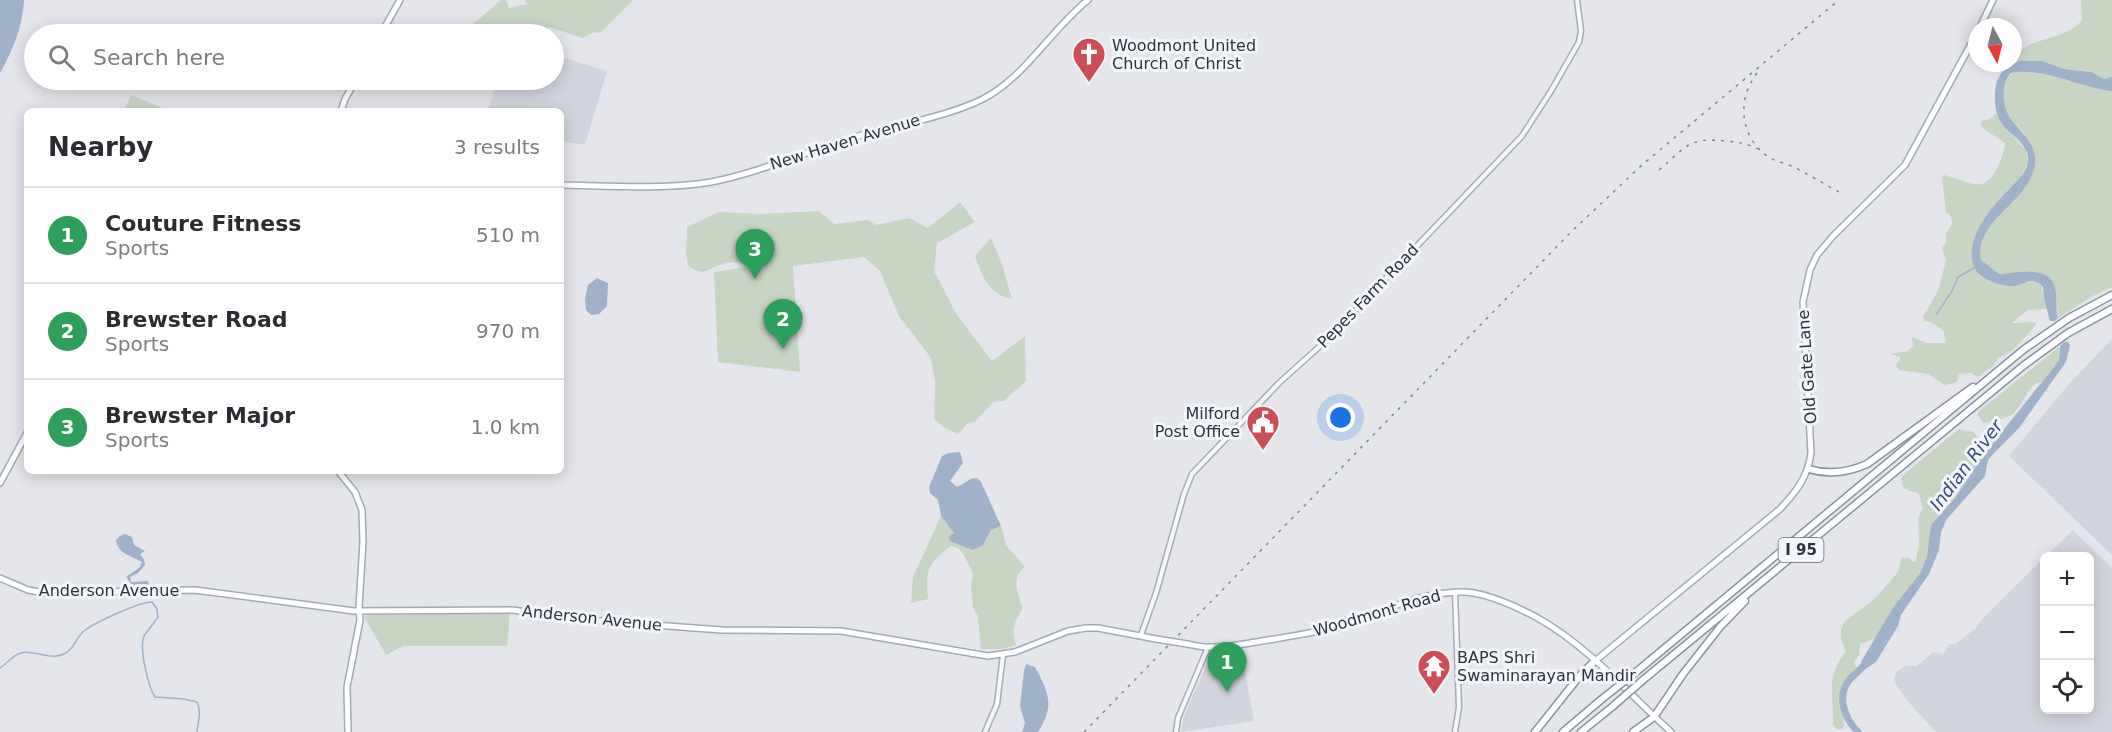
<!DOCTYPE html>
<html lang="en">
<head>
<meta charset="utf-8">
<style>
  body { margin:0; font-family:"DejaVu Sans",sans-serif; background:#f2f2f3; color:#2b2b33 }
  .controls { position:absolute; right:18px; bottom:18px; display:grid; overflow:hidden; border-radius:9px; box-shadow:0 3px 15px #0003 }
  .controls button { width:54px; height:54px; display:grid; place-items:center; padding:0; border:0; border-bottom:2px solid #e1e1e2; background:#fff; color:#2b2b33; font:30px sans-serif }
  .compass { position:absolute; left:1968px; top:18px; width:54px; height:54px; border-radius:50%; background:#fff; box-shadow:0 3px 15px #0003; rotate:173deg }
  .you { position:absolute; left:1341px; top:418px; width:21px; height:21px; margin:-15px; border:4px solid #fff; border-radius:50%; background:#1a73e8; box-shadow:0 0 0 9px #1a73e833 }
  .badge { display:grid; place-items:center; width:39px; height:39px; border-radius:50%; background:#7c3aed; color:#fff; font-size:20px; font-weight:700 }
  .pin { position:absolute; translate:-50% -50px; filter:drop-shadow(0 2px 3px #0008) }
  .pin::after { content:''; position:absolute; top:32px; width:21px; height:18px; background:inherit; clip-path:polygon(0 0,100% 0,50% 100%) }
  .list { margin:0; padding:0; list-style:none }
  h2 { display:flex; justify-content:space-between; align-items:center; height:78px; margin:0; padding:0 24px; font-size:26px }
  h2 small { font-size:20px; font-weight:400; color:#7c7c81 }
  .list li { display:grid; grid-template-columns:39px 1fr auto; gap:18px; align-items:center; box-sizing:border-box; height:96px; padding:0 24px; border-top:2px solid #e1e1e2 }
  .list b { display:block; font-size:22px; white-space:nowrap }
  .list p { margin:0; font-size:20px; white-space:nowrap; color:#7c7c81 }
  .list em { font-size:20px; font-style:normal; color:#7c7c81 }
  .icon { flex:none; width:33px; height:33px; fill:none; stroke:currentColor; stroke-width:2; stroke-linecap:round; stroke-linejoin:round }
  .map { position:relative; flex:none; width:2112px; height:732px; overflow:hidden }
  .search { position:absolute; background:#fff; box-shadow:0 3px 15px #0003; left:24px; top:24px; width:540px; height:66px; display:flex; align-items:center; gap:15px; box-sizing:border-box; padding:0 21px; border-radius:33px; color:#7c7c81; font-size:22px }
  .panel { position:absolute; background:#fff; box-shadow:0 3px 15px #0003; left:24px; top:108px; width:540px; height:366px; border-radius:9px }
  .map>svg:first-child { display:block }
  .built { fill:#d2d5dd }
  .green { fill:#c8d5c5 }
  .water { fill:#a0b2ca }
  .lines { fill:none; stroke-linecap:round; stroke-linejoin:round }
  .stream { stroke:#a0b2ca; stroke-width:1.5 }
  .river { stroke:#a0b2ca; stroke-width:7 }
  .minor-casing { stroke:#a9adb5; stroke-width:7 }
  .major-casing { stroke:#a3aab7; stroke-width:8 }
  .highway-casing { stroke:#8b93a2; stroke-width:9 }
  .minor { stroke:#f6f7f9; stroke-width:4 }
  .major { stroke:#fff; stroke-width:5 }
  .highway { stroke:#fff; stroke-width:6 }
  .rail { stroke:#7d8595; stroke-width:1.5; stroke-dasharray:3 6; stroke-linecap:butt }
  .major-bridge-casing { stroke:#a3aab7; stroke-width:8; stroke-linecap:butt }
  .highway-bridge-casing { stroke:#8b93a2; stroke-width:9; stroke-linecap:butt }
  .major-bridge { stroke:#fff; stroke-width:5 }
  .highway-bridge { stroke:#fff; stroke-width:6 }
  .labels { text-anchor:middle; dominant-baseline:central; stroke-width:6; stroke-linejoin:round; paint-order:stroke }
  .shield { fill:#f3f5f8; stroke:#676d79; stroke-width:1.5 }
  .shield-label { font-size:15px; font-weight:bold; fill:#2b3343 }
  .poi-label { font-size:16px; fill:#2b3343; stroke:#f3f5f8; text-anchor:start }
  .street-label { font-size:16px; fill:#2b3343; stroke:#f3f5f8 }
  .water-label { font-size:18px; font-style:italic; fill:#364f77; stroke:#f3f5f8 }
</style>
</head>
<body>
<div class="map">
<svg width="2112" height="732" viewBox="0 0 2112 732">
  <rect width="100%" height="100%" fill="#e4e6eb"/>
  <path class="built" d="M554,55L607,71L585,145L561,141V111H488L497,80H554Z
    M2112,339V555L2009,456L2068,385Z
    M2073,530L2112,568V732H1936L1911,705L1896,685L1894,679L1897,671L1905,666H1917L1933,652L1944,654L1949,644H1955L1976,628L1982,619L2044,558V710H2090V556H2046Z
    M1241,649L1254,721L1181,732L1185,714L1211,654L1214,652Z"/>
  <path class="green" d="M501,0H506L509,8L527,4L525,0H633L600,33L594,32L583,38L549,27L544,34H519L510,31L507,34H446L472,25Z
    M2081,0H2112V77L2104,79L2090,72L2064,69L2042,61L2010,65L1999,73L2005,63H2013V56C2035,35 2065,41 2082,20Z
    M2018,71L2038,73L2112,91V287L2093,296L2058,318L2056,291L2030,271L1999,274L1981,261C1975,225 2016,203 2032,177C2030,164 2030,151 2026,139C2024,130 2014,124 2009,116C2001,102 2000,75 2018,71Z
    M131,95L169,111H124Z
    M1996,113L2001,123L2026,150L2028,163L2021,177L2008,189L1981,223L1973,259L2013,286C2046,277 2039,281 2047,309L2028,310L2012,323L2035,322L2036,325L2014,349L2007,354L1999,357L1994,365L1978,377L1971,373L1959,374L1957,382L1945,385L1928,374L1898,370L1896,365L1900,360V357L1890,354L1908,351L1913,346L1912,337L1927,343H1946L1943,330L1930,322L1924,321L1923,317L1938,291L1943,272L1946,260L1942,248L1946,243V234L1952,224L1951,216L1946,212L1942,177L1944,175C1968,180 1984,198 1998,166C2001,159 2005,150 2005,143L1984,129L1981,125V121L1990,119Z
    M960,202L975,222L937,243L934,271L957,315L992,361L1025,336L1026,381L1004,401L993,402L975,422L968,423L958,434L944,427L934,419L935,382L931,358L899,316L880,271L864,257L793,266L800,372L718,362L714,272L766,264C754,261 736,261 723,264C707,268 706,278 688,266L686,253L687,227L719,212L762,214L819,211L834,224L868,220L876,225L909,218L928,228Z
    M991,238L1002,264L1012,299C989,295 982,276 975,256Z
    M2059,347V360L2042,382C2028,383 2024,403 2015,412C2007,419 1993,422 1983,423L1978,415L1979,411Z
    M1959,429L1973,432L1988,449L1956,497L1931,525L1927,556L1921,572L1894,606L1877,638L1860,644L1859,655L1854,662L1859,674L1842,690L1844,728L1838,730L1833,725C1834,693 1825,678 1846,651L1841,639V629L1845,621L1872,601L1888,584L1898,572L1902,557L1910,558L1912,562L1916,561L1919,543L1918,518L1923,508L1919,494C1911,489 1899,493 1902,476Z
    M941,516L954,533L983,545L991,529L1001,526L1006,545L1025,567C1011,576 1017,594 1023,608C1015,621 1010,630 1016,645L1002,649H981L978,617L973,607L971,585L973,574L964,555L958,548L951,546C928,564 925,569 928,599L911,603L913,577Z
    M510,613L507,646H403L386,655L364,617L367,615Z"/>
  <path class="water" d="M0,0H24V2C22,28 13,50 0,73Z
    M2020,61H2042L2064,69L2091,72L2104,79L2112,77V91C2083,88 2038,66 2011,73C2001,83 2002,104 2009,116C2019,132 2037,142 2035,163C2032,202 1974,218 1981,260L1999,274C2017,273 2050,264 2055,288C2058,298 2055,308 2058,318L2055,321H2050L2044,298L2043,287C2033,276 2026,284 2014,286C2002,287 1979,279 1974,267C1964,238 1990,209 2008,190C2016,181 2027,174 2028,161C2030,143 2007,134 2000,121C1995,112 1995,103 1995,94C1996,75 2003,68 2020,61Z
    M597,278L608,283L607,306L599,314L591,315L586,310L585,299L588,285Z
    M2064,342H2068L2070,345L2066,362L2019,428L1994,453L1988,460L1985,476L1947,519L1941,532L1939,550L1929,574L1901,615L1898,626L1876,662L1864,670L1861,662L1894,606L1921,572L1927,556L1931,525L1956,497L1984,454L2050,372L2059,360L2060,346Z
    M960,452L963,463L950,481L957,487L971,479L977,478L981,482L1001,526L991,530L983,545L973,550L950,541L949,536L954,533L941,516L938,500L930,493L929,487L942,456L949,453Z
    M125,534L132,537L134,545L145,551L140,554L144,559L145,565L138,573L130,577L131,582L148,581L150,588L147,587L146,584L132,585L126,577L139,568L142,562C131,556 118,554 116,540L120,536Z
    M1026,664L1035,667C1049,693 1055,706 1038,732H1022L1025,723L1020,706L1024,670Z"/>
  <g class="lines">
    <path class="stream" d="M1936,315L1952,291L1958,277L1976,267
      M0,668C6,664 12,657 18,654C32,648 49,661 64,654C73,650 75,641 81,634C89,624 140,602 152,602L157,609L158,617C154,623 148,630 144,636C139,647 148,687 155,697L184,699L197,702C202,713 198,720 197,732"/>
    <path class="river" d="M1858,732C1844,718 1836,695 1850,679C1856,673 1862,668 1868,661"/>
    <defs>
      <path id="minor" d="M1141,635L1156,593L1184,494L1192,474L1279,383L1330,337L1522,136L1551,91L1579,42L1581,31L1577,0
        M985,732L997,704L1003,655
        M1176,732L1178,718L1206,652L1207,647
        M1455,732L1459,707L1455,592"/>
      <path id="major" d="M1980,27L1993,0
        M381,34L400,0
        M341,111L345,99L356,80
        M561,185C610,186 663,190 711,182C763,172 817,147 869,133C903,124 961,113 990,95C1030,70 1052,29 1088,0
        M338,471L355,492L362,510L363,542L359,607L360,620L347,687L348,732
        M0,483L27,433
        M0,578L28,590L45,593L195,590L354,611L512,610L586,620L722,630L841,631L988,656L1015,652L1068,631L1086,628H1098L1156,639
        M1181,643C1190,644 1199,647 1208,647C1226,648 1244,644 1262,641C1292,636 1322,632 1351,622C1386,610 1425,591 1464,592C1488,593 1515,606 1536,617C1588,646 1628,693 1671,732
        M1595,661L1780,509C1796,492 1808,477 1811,453L1803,302L1810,270L1817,255L1833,236L1905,165L1977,33"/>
      <path id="highway" d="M1809,469C1828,475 1849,472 1867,464L1973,387
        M1636,672L2023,350L2069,318L2112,295
        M1643,680L2023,366L2068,333L2112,309
        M1535,732L1582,673L1595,661
        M1563,732L1602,699
        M1581,732L1612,707
        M1633,732L1654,717L1683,674L1720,627L1745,601"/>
    </defs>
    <use href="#minor" class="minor-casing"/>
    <use href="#major" class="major-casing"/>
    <use href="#highway" class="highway-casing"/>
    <use href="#minor" class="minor"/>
    <use href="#major" class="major"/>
    <use href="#highway" class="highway"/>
    <path class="rail" d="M1757,73C1736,100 1740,139 1770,158C1778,162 1788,164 1796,168C1811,176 1826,185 1841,193
      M1659,170C1686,147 1688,137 1725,141C1737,142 1747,143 1757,149
      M1084,732L1572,231L1642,165L1839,0"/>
    <defs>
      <path id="major-bridge" d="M1156,639L1181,643"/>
      <path id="highway-bridge" d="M1602,699L1636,672
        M1612,707L1643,680"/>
    </defs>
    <use href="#major-bridge" class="major-bridge-casing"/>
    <use href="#highway-bridge" class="highway-bridge-casing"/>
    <use href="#major-bridge" class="major-bridge"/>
    <use href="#highway-bridge" class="highway-bridge"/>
  </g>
  <defs>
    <symbol id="church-pin" viewBox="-11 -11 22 30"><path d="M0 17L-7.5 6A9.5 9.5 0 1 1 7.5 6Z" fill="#cc4d58" stroke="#f3f5f8"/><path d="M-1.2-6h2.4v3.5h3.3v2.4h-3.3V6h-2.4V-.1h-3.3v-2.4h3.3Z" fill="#fff"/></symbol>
    <symbol id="civic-pin" viewBox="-11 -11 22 30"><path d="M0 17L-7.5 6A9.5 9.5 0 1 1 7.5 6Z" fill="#cc4d58" stroke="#f3f5f8"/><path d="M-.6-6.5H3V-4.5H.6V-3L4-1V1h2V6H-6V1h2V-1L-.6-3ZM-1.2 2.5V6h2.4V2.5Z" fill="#fff"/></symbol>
    <symbol id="temple-pin" viewBox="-11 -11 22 30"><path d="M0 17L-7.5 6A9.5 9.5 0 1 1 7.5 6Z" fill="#cc4d58" stroke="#f3f5f8"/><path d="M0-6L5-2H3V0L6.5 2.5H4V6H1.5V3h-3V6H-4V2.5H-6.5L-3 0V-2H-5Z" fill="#fff"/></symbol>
  </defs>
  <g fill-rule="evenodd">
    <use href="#church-pin" x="1070" y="35" width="38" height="52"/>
    <use href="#civic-pin" x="1244" y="403" width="38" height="52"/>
    <use href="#temple-pin" x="1415" y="647" width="38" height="52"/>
  </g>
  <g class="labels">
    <rect class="shield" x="1778.5" y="538" width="45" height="24" rx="4.5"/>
    <g class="shield-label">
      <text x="1801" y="550">I 95</text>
    </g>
    <g class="poi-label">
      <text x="1112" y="45">Woodmont United<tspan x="1112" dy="18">Church of Christ</tspan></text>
      <text x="1240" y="413" text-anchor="end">Milford<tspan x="1240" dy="18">Post Office</tspan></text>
      <text x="1457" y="657">BAPS Shri<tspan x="1457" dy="18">Swaminarayan Mandir</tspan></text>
    </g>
    <g class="street-label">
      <text transform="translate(845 142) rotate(-17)">New Haven Avenue</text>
      <text transform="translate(1368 296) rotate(-46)">Pepes Farm Road</text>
      <text transform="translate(1807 367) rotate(-94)">Old Gate Lane</text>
      <text x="109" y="590">Anderson Avenue</text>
      <text transform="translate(1377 613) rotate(-16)">Woodmont Road</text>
      <text transform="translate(592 618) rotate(6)">Anderson Avenue</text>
    </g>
    <g class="water-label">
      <text transform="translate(1966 465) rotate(-53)">Indian River</text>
    </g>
  </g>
</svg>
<div class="controls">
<button>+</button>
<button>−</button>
<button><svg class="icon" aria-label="locate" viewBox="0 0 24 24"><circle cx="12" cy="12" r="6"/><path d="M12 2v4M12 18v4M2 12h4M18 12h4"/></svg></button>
</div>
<svg class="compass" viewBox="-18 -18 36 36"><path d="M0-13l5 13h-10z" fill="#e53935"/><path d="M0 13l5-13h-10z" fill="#7c7c81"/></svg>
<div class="you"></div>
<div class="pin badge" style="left:1227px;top:692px;background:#2e9e5b">1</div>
<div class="pin badge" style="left:783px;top:349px;background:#2e9e5b">2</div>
<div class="pin badge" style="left:755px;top:279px;background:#2e9e5b">3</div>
<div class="search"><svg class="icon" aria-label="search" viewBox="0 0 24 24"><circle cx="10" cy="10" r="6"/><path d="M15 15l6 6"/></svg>Search here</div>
<section class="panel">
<h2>Nearby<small>3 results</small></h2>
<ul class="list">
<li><span class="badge" style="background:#2e9e5b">1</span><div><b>Couture Fitness</b><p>Sports</p></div><em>510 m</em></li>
<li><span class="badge" style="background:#2e9e5b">2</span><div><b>Brewster Road</b><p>Sports</p></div><em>970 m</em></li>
<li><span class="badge" style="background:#2e9e5b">3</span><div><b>Brewster Major</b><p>Sports</p></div><em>1.0 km</em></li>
</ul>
</section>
</div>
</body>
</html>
